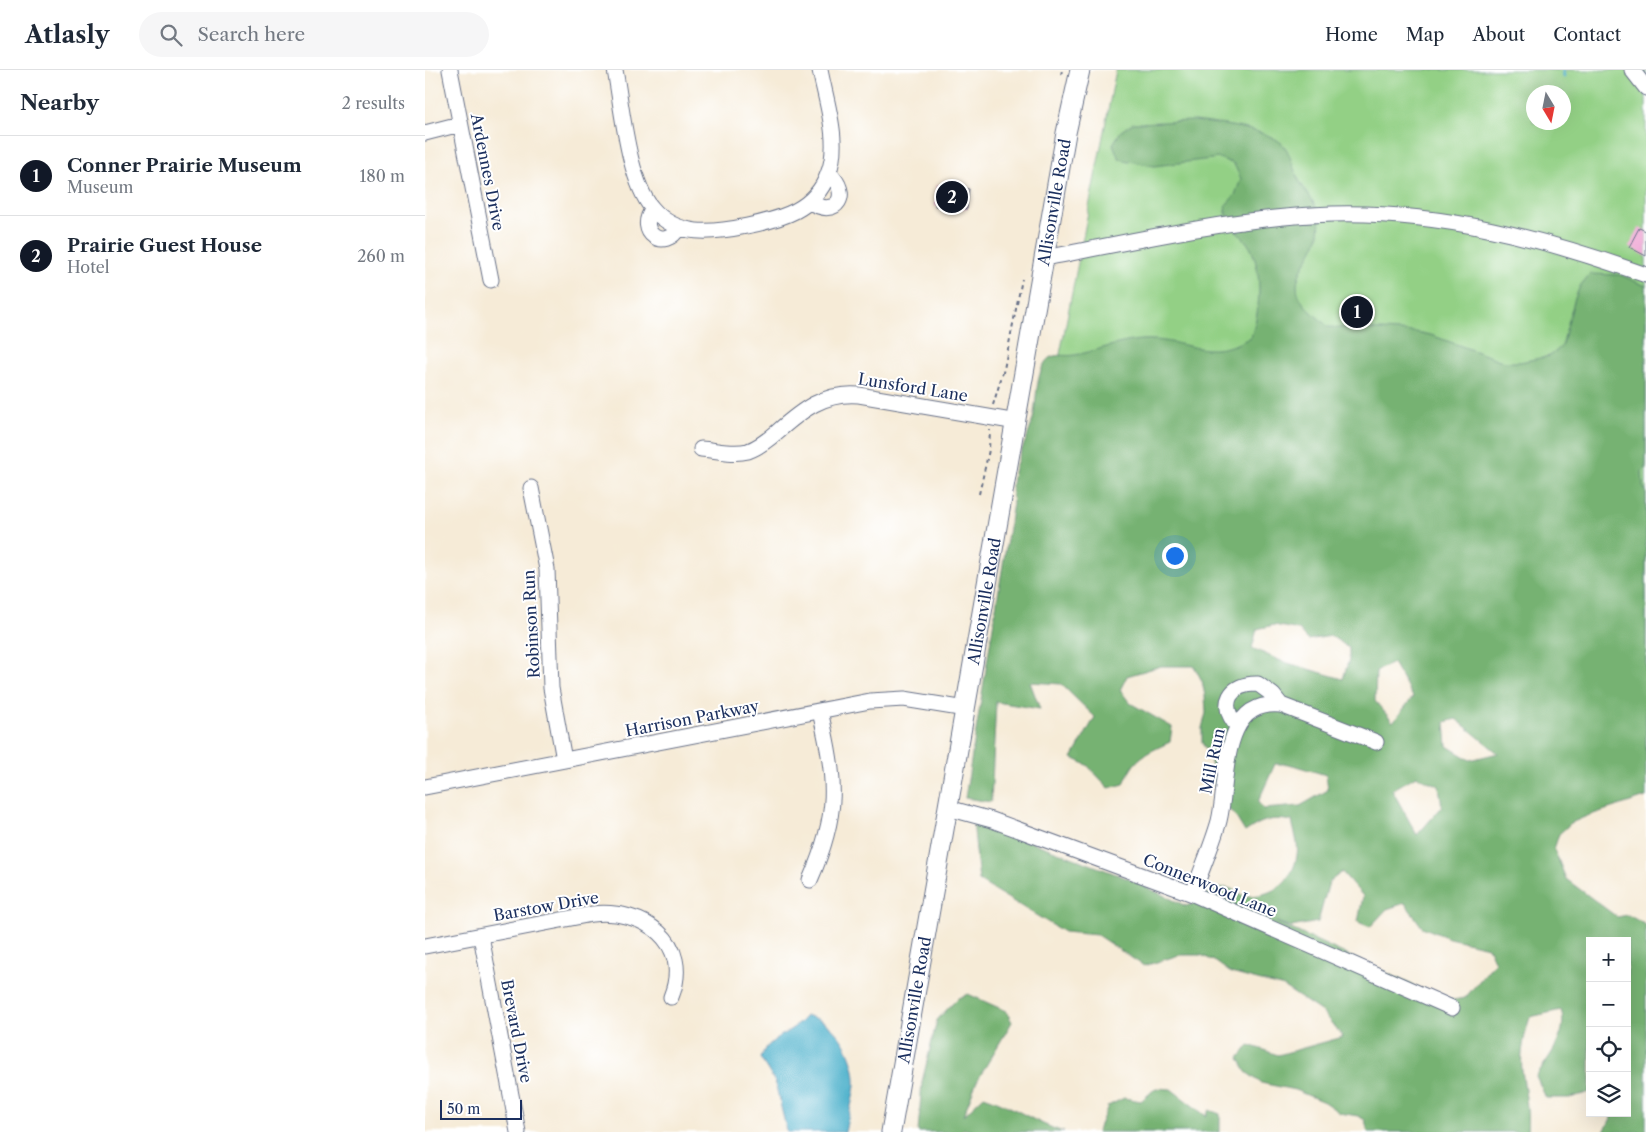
<!DOCTYPE html>
<html lang="en">
<head>
<meta charset="utf-8">
<style>
  body { margin:0; font-family:"Libre Caslon Text",serif; background:#f6f6f7; color:#1f2937 }
  .controls { position:absolute; right:15px; bottom:15px; display:grid; overflow:hidden; border-radius:0px; box-shadow:0 5px 20px #0002 }
  .controls button { width:45px; height:45px; display:grid; place-items:center; padding:0; border:0; border-bottom:1px solid #e0e1e3; background:#fff; color:#1f2937; font:25px sans-serif }
  .compass { position:absolute; left:1101px; top:15px; width:45px; height:45px; border-radius:50%; background:#fff; box-shadow:0 5px 20px #0002; rotate:170deg }
  .scale { position:absolute; left:15px; bottom:12px; width:82px; box-sizing:border-box; padding-left:5px; border:2px solid #1b2f5e; border-top:0; font-size:14px; line-height:18px; white-space:nowrap; color:#1b2f5e; -webkit-text-stroke:4px #fff; paint-order:stroke }
  .you { position:absolute; left:749px; top:485px; width:18px; height:18px; margin:-12px; border:4px solid #fff; border-radius:50%; background:#1a73e8; box-shadow:0 0 0 8px #1a73e833 }
  .badge { display:grid; place-items:center; width:32px; height:32px; border-radius:50%; background:#111827; color:#fff; font-size:16px; font-weight:700 }
  .pin { position:absolute; translate:-50% -50%; border:2px solid #fff; box-shadow:0 1px 5px #0006 }
  .list { margin:0; padding:0; list-style:none }
  h2 { display:flex; justify-content:space-between; align-items:center; height:65px; margin:0; padding:0 20px; font-size:21px }
  h2 small { font-size:16px; font-weight:400; color:#747a83 }
  .list li { display:grid; grid-template-columns:32px 1fr auto; gap:15px; align-items:center; box-sizing:border-box; height:80px; padding:0 20px; border-top:1px solid #e0e1e3 }
  .list b { display:block; font-size:19px; white-space:nowrap }
  .list p { margin:0; font-size:16px; white-space:nowrap; color:#747a83 }
  .list em { font-size:16px; font-style:normal; color:#747a83 }
  .icon { flex:none; width:28px; height:28px; fill:none; stroke:currentColor; stroke-width:2; stroke-linecap:round; stroke-linejoin:round }
  .map { position:relative; flex:none; width:1221px; height:1062px; overflow:hidden }
  header { display:flex; align-items:center; gap:30px; box-sizing:border-box; height:70px; padding:0 25px; background:#fff; border-bottom:1px solid #e0e1e3 }
  header strong { font-size:24px }
  nav { display:flex; gap:28px; margin-inline-start:auto; font-size:18px }
  .search { width:350px; height:45px; background:#f6f6f7; display:flex; align-items:center; gap:12px; box-sizing:border-box; padding:0 18px; border-radius:28px; color:#747a83; font-size:19px }
  main { display:flex }
  aside { flex:1; background:#fff }
  .map>svg:first-child { display:block }
  .green { fill:#93d085; stroke:#578072; fill-rule:evenodd }
  .forest { fill:#76b272; stroke:#487068; fill-rule:evenodd }
  .water { fill:#4cb0cb; stroke:#347094 }
  .lines { fill:none; stroke-linecap:round; stroke-linejoin:round }
  .stream { stroke:#4cb0cb; stroke-width:3 }
  .building { fill:#efa9d5 }
  .minor-casing { stroke:#687188; stroke-width:17 }
  .major-casing { stroke:#687188; stroke-width:21 }
  .path { stroke:#687188; stroke-width:2; stroke-dasharray:4 4; stroke-linecap:butt }
  .minor { stroke:#fff; stroke-width:15 }
  .major { stroke:#fff; stroke-width:19 }
  .labels { text-anchor:middle; dominant-baseline:central; stroke-width:4; stroke-linejoin:round; paint-order:stroke }
  .street-label { font-size:16px; fill:#1b2f5e; stroke:#fff }
</style>
</head>
<body>
<header>
<strong>Atlasly</strong>
<div class="search"><svg class="icon" aria-label="search" viewBox="0 0 24 24"><circle cx="10" cy="10" r="6"/><path d="M15 15l6 6"/></svg>Search here</div>
<nav><a>Home</a><a>Map</a><a>About</a><a>Contact</a></nav>
</header>
<main>
<aside>
<h2>Nearby<small>2 results</small></h2>
<ul class="list">
<li><span class="badge">1</span><div><b>Conner Prairie Museum</b><p>Museum</p></div><em>180 m</em></li>
<li><span class="badge">2</span><div><b>Prairie Guest House</b><p>Hotel</p></div><em>260 m</em></li>
</ul>
</aside>
<div class="map">
<svg width="1221" height="1062" viewBox="0 0 1221 1062">
  <rect width="100%" height="100%" fill="#fff"/>
  <filter id="ink" filterUnits="userSpaceOnUse"><feTurbulence type="fractalNoise" baseFrequency=".02" numOctaves="2"/><feDisplacementMap in="SourceGraphic" scale="10" xChannelSelector="R" yChannelSelector="G"/><feConvolveMatrix kernelMatrix="1 2 1 2 8 2 1 2 1" color-interpolation-filters="sRGB"/></filter>
  <filter id="wash" filterUnits="userSpaceOnUse"><feTurbulence type="fractalNoise" baseFrequency=".0096" numOctaves="4" result="noise"/><feDisplacementMap in="SourceGraphic" scale="20" xChannelSelector="R" yChannelSelector="G"/><feGaussianBlur stdDeviation="1.12" result="paint"/><feColorMatrix in="noise" values="0 0 0 0 0 0 0 0 0 0 0 0 0 0 0 0 0 1.4 0 .05"/><feComposite in="paint" operator="in"/></filter>
  <g filter="url(#wash)">
    <rect width="100%" height="100%" fill="#f6ebd7"/>
    <path class="green" d="M691,0H1221V685L606,431ZM1108,22H1138V52H1108Z"/>
    <path class="forest" d="M770,51C791,54 848,59 860,77C867,87 868,101 875,112C887,131 897,139 894,163C891,183 867,203 873,223C877,237 894,247 903,257L990,262L1006,265L1080,292H1095L1125,286L1137,276L1149,231L1155,216L1165,204L1195,205L1221,216V396L1217,402L1218,417L1221,421V727L1162,746L1146,753L1134,764L1129,779L1141,809L1192,847L1203,845L1221,855V1062H1179L1186,1048L1185,1043H1202V871H1165V1022L1145,1028H1121L1111,1006C1124,987 1144,963 1136,940L1105,947C1100,963 1095,984 1097,1000C1100,1022 1104,1040 1102,1062H943L940,1050L933,1046L915,1043L899,1032L870,1020L836,1013L821,1002L814,988L824,975L853,985L918,967L897,942L859,917L806,903L791,892L776,885H754L719,896L672,865L639,862L554,811L548,750L704,809L761,836L776,831L787,819C792,819 798,817 803,818C809,819 814,825 820,826C847,827 868,812 872,785C874,775 869,761 867,751C845,747 838,750 820,762L809,744L796,733L790,718L785,686L777,673V658L781,643L780,626L777,611L769,596H736L702,606L695,620L705,633L747,657L745,672C720,684 709,687 699,714L684,718L662,695L647,688L670,647L636,614L605,612L615,639L571,632L566,732L540,728L588,433C582,399 600,380 608,349C612,331 610,306 621,291C628,282 640,287 650,285C672,281 692,272 716,270C761,267 780,294 826,267C835,242 838,204 826,179C821,169 812,163 806,155C802,150 801,142 800,136L810,125L816,109L809,94L794,88L729,96L694,89L688,74L696,61L708,53ZM849,555L874,560L883,570L906,566L924,578V589L918,609L856,591L827,578L832,559ZM968,593L988,627L968,652L950,631L951,601ZM1031,649L1073,683L1045,690L1022,676L1020,652ZM850,694H864L901,705L903,720L875,736L838,739L833,732ZM991,706L1014,716L1017,737L992,765L967,720ZM917,802L938,826L933,852L945,857L962,839L980,833L997,857L1024,868L1063,877L1070,892L1040,928L1022,931L851,852L866,857L893,852L904,812Z
      M543,924L581,941L587,952L552,1011L538,1046L559,1026C587,1035 611,1054 639,1062H553L538,1059L535,1062H493L497,1012L512,950L533,928Z
      M731,1018L746,1019L781,1046L784,1040L795,1044V1062H672L683,1036L699,1028L716,1031Z"/>
    <path class="water" d="M381,946C411,949 432,987 430,1016C428,1031 423,1047 420,1062H362L350,1012L335,988C343,967 368,963 381,946Z"/>
    <g class="lines">
      <path class="stream" d="M1138,0L1139,7"/>
    </g>
    <g id="blocks">
      <path class="building" d="M512,115L544,119L542,139L510,136Z
        M1214,158L1221,161V186L1204,177Z"/>
    </g>
  </g>
  <g filter="url(#ink)">
    <use href="#blocks" fill-opacity="0" stroke="#687188" stroke-width="1"/>
    <g class="lines">
      <defs>
        <path id="minor" d="M25,0L66,210
          M190,0C197,37 203,110 227,138C252,168 288,163 322,156C356,149 390,140 403,104C416,73 401,32 395,0
          M1207,0L1221,18
          M0,63L35,54
          M385,132C412,149 427,124 404,103
          M228,139C210,162 240,183 254,157
          M620,188C715,170 811,147 907,144C1016,141 1120,169 1221,205
          M276,379C291,380 308,385 323,381C334,377 343,370 352,362C377,340 399,322 434,325L592,352
          M106,418L122,499L126,618L139,690
          M812,656C793,634 805,613 833,614L848,625L856,635
          M0,717L445,631L479,629L541,639
          M523,738L567,750L768,824L1027,938
          M385,810C415,742 411,711 395,641
          M768,824C776,800 787,776 794,751C804,711 794,629 856,635L951,672
          M56,866L93,1062
          M0,876L167,844C218,838 268,872 246,927"/>
        <g id="major">
          <path id="s1" d="M466,1062L641,63L655,0"/>
        </g>
      </defs>
      <use href="#minor" class="minor-casing"/>
      <use href="#major" class="major-casing"/>
      <path class="path" d="M636,5L637,0
        M568,335L579,299L597,209
        M554,424L564,380L565,360"/>
      <use href="#minor" class="minor"/>
      <use href="#major" class="major"/>
    </g>
  </g>
  <g class="labels">
    <g class="street-label">
      <text transform="translate(63 102) rotate(79)">Ardennes Drive</text>
      <text stroke="none"><textPath href="#s1" startOffset="944">Allisonville Road</textPath></text>
      <text transform="translate(488 317) rotate(9)">Lunsford Lane</text>
      <text stroke="none"><textPath href="#s1" startOffset="539">Allisonville Road</textPath></text>
      <text transform="translate(106 554) rotate(-93)">Robinson Run</text>
      <text transform="translate(267 648) rotate(-11)">Harrison Parkway</text>
      <text transform="translate(787 691) rotate(-78)">Mill Run</text>
      <text transform="translate(785 815) rotate(22)">Connerwood Lane</text>
      <text transform="translate(121 836) rotate(-10)">Barstow Drive</text>
      <text stroke="none"><textPath href="#s1" startOffset="134">Allisonville Road</textPath></text>
      <text transform="translate(92 961) rotate(79)">Brevard Drive</text>
    </g>
  </g>
</svg>
<div class="controls">
<button>+</button>
<button>−</button>
<button><svg class="icon" aria-label="locate" viewBox="0 0 24 24"><circle cx="12" cy="12" r="6"/><path d="M12 2v4M12 18v4M2 12h4M18 12h4"/></svg></button>
<button><svg class="icon" aria-label="layers" viewBox="0 0 24 24"><path d="M12 4l9 5-9 5-9-5zM3 14l9 5 9-5"/></svg></button>
</div>
<svg class="compass" viewBox="-18 -18 36 36"><path d="M0-13l5 13h-10z" fill="#e53935"/><path d="M0 13l5-13h-10z" fill="#747a83"/></svg>
<div class="scale">50 m</div>
<div class="you"></div>
<div class="pin badge" style="left:932px;top:242px">1</div>
<div class="pin badge" style="left:527px;top:127px">2</div>
</div>
</main>
</body>
</html>
